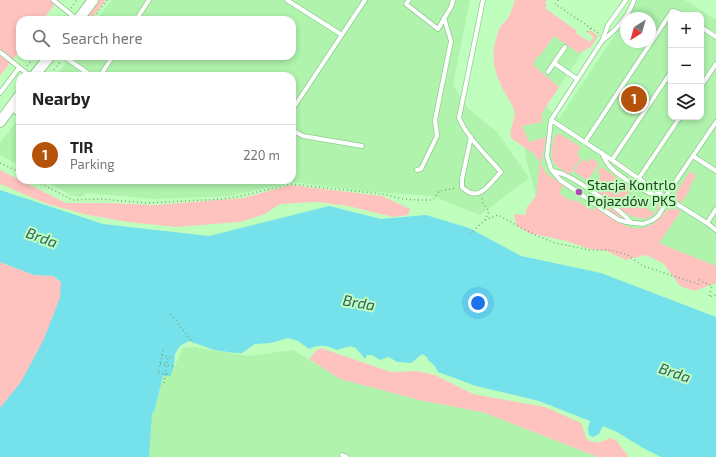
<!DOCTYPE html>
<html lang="en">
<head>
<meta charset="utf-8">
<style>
  body { margin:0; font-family:"Exo 2",sans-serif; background:#f6f6f6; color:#222 }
  .controls { position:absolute; right:12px; top:12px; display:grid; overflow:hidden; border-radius:8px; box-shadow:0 2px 6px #0003 }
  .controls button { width:36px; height:36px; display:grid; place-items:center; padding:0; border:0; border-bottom:1px solid #e0e0e0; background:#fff; color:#222; font:20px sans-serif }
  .compass { position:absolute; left:620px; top:12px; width:36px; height:36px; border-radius:50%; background:#fff; box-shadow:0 2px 6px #0003; rotate:217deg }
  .you { position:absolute; left:478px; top:303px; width:14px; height:14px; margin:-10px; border:3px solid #fff; border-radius:50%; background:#1a73e8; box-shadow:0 0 0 6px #1a73e833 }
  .badge { display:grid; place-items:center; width:26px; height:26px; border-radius:50%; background:#b45309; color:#fff; font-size:13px; font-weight:700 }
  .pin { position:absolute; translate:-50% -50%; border:2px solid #fff; box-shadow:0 1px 4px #0006 }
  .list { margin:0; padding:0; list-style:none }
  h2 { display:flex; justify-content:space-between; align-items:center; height:52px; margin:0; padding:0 16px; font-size:17px }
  h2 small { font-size:13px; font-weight:400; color:#767676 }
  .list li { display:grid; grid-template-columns:26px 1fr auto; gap:12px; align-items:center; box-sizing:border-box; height:60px; padding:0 16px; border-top:1px solid #e0e0e0 }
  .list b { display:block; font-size:15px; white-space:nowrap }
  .list p { margin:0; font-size:13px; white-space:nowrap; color:#767676 }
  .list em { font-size:13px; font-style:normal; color:#767676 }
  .icon { flex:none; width:22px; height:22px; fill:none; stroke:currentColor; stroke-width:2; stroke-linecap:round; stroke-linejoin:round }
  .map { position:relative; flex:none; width:716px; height:457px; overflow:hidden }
  .search { position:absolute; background:#fff; box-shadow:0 2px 6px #0003; left:16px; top:16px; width:280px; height:44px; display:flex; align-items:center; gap:10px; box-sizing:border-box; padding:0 14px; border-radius:12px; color:#767676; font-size:15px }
  .panel { position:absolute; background:#fff; box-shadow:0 2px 6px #0003; left:16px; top:72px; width:280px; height:112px; border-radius:12px }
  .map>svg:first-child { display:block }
  .built { fill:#aff3ad; fill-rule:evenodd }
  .green { fill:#fec3bf }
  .water { fill:#74e1eb }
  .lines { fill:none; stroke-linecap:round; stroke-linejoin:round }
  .service-casing { stroke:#90cc8f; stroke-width:5.5 }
  .tertiary-casing { stroke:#90cc8f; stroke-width:12 }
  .path { stroke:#7aa779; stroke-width:1.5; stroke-dasharray:1 3; stroke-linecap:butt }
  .service { stroke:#fff; stroke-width:4 }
  .tertiary { stroke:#fff; stroke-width:10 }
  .poi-dot { fill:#ac4db6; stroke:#c0febe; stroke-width:1.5 }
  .labels { text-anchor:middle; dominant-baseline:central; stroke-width:4; stroke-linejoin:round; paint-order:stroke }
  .poi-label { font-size:14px; fill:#243d24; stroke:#c0febe; text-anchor:start }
  .water-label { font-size:15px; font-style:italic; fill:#2e5e63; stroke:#c0febe }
</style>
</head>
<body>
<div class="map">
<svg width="716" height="457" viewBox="0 0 716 457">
  <rect width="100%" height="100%" fill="#c0febe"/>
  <path class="built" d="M112,0H470L453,85L468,108L497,132L529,178L480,215L432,196L361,191L294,182L229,196L155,199L87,193L80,197L70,195L44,180H292V76H52L54,73L60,71L70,56H292V20H96Z
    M638,0H685L716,20V266L536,196L526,159L522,126L542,122V113L546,106L559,119L626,18V42H650V18H626ZM671,15H701V117H671Z
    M550,19L588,44L559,87L531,64Z
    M20,117V166L0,155V143Z
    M195,347L248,356L293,350L340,379L423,401L482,412L597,457H149L152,414L155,409L163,376H170L183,348Z"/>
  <path class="green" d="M0,0H58L43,20H20V50L0,76Z
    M98,0H106L90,20H83Z
    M515,0H547L545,3L547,5L545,8L577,31L576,33L590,42L594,37L588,33L590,30L598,36L591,47L579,53L554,36L539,57L537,56L533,65L559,87L542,113V122L522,126L529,142L546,137L541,165L547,174L563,185L559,193L572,202L574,199L593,211L595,207C612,218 634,238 654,223C660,219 663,212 670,209H676L681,211L659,243L716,266V283L694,291L680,286L663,263L646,255L626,260L606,251L590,249L566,241L529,233L516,225L514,214L525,215L527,207L536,196L540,161L534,154L511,138L510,133L515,115L514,109C498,80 486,63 499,30C501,24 506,22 508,18C511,12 513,6 515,0Z
    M560,134L581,147L577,154L581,158L569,175C557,166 550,164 552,148C553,143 553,139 556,135Z
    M592,158L599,164L589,178L591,179L587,184H588L591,180L596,183L601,175L597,172L601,167L616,177L611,184L618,189L623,182L633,188L627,196L654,213L658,207L656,205L659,201L660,202V206C647,231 626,213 610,202C601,196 592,191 583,185L587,180L573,171L583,159L588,162Z
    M0,170L66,203H109L155,205L243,198L290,185L382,196L410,209L408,215L393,217L348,206L318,202L298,203L280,204L265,214L240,222L176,227L128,222L88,215L47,204L0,184Z
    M690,171L696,176L689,187L691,188L681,203L677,200L675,194Z
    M594,197L622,216L624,218L619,217L592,200Z
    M0,262L34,275L53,276L61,282L76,287L0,457Z
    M321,348L391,372L417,371L435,375L473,394L545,407L581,423L587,440L598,443L610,438L616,440L629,457H598L482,412L423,401L340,379L309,359L317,350Z"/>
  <path class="water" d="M0,190L103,224L209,236L329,206L381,219L426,215L469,228L521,256L601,273L716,317V457H661L643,448L617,432L603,426L599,434L593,437L589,435L588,429L590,421L539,401L476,386L438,372L434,365L428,360L427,357L422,354L411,363L397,362L389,357L380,360L372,355H367L365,359C354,345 354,344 337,350C326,345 319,344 309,349L298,341L288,338L271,343L255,344L242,353H235L214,350L189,341L180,346L175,354L174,367L170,376H163L155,409L152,414L149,457H0V408L21,382L43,341L60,298L61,282L53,276L34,275L0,262Z"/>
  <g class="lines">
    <defs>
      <path id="service" d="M53,0L78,20
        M287,0L342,35
        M409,0L406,4L438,29L451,7L453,0
        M626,0L608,25L602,41L551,120L612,160L665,197L716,122
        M136,20L149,0
        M701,27L716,37
        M602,41C615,31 629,16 634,0
        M0,52L30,76
        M63,56L92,76
        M554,63L565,47
        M548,72L554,63L577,79
        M100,76L113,56
        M701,86L716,64
        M0,93L19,68
        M11,108L20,115
        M292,110L365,0
        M551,120L547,156L551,169L560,180L611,215L619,220L626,222L643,224L653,220L658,216L669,199C664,196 658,197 652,194C642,190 613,173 608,164C605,161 604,157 602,153
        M292,130L303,136L362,146
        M471,137L462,179V187C479,204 489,184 501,172C487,156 467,137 459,118L483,0
        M585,142L672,11L677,12L682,15
        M693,156L716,171
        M612,160L671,72
        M417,170L421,169L437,136L435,120L451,41L444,18
        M553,171C557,172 561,173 565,175C577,180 626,213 631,223
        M639,178L680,117
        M669,199L707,223L716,209
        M707,223L716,230
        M342,455L347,457"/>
      <path id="tertiary" d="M78,20L93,0
        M34,76L50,56
        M0,122L20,95"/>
    </defs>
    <use href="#service" class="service-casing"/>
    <use href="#tertiary" class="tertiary-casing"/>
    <path class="path" d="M558,0L555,4L600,34
      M71,8L77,0
      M62,20L65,16
      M92,20L107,0
      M587,32L591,28
      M27,66L35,56
      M49,76L61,61
      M0,163L20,172
      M34,180L73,200L101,199L147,203L223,199L241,196L290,184L382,194L403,199L419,200H433L439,191L456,188
      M485,220L498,215L533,234L555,243L590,250H609L626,254L643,266L698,284L699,280L712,286L709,297L716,295
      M470,234L485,220L489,211L483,203L482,198
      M171,314L193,343
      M163,350L158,373L171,374
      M162,355L174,358
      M160,364L174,366
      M164,383L168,356"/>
    <use href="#service" class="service"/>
    <use href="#tertiary" class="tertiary"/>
  </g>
  <circle class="poi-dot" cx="579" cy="192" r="4"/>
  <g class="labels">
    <g class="poi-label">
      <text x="587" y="184">Stacja Kontrlo<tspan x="587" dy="16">Pojazdów PKS</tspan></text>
    </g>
    <g class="water-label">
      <text transform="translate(42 237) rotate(20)">Brda</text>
      <text transform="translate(359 302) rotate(10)">Brda</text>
      <text transform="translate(675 372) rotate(19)">Brda</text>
    </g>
  </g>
</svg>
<div class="controls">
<button>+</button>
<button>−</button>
<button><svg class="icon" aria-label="layers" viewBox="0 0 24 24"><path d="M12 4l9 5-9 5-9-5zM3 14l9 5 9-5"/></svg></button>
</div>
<svg class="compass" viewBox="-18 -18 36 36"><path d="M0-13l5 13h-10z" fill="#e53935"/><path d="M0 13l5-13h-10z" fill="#767676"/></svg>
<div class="you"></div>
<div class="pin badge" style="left:634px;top:99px">1</div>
<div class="search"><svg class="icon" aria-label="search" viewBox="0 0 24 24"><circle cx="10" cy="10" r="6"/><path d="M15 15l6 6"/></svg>Search here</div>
<section class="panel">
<h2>Nearby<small></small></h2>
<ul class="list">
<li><span class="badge">1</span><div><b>TIR</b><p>Parking</p></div><em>220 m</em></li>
</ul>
</section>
</div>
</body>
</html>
